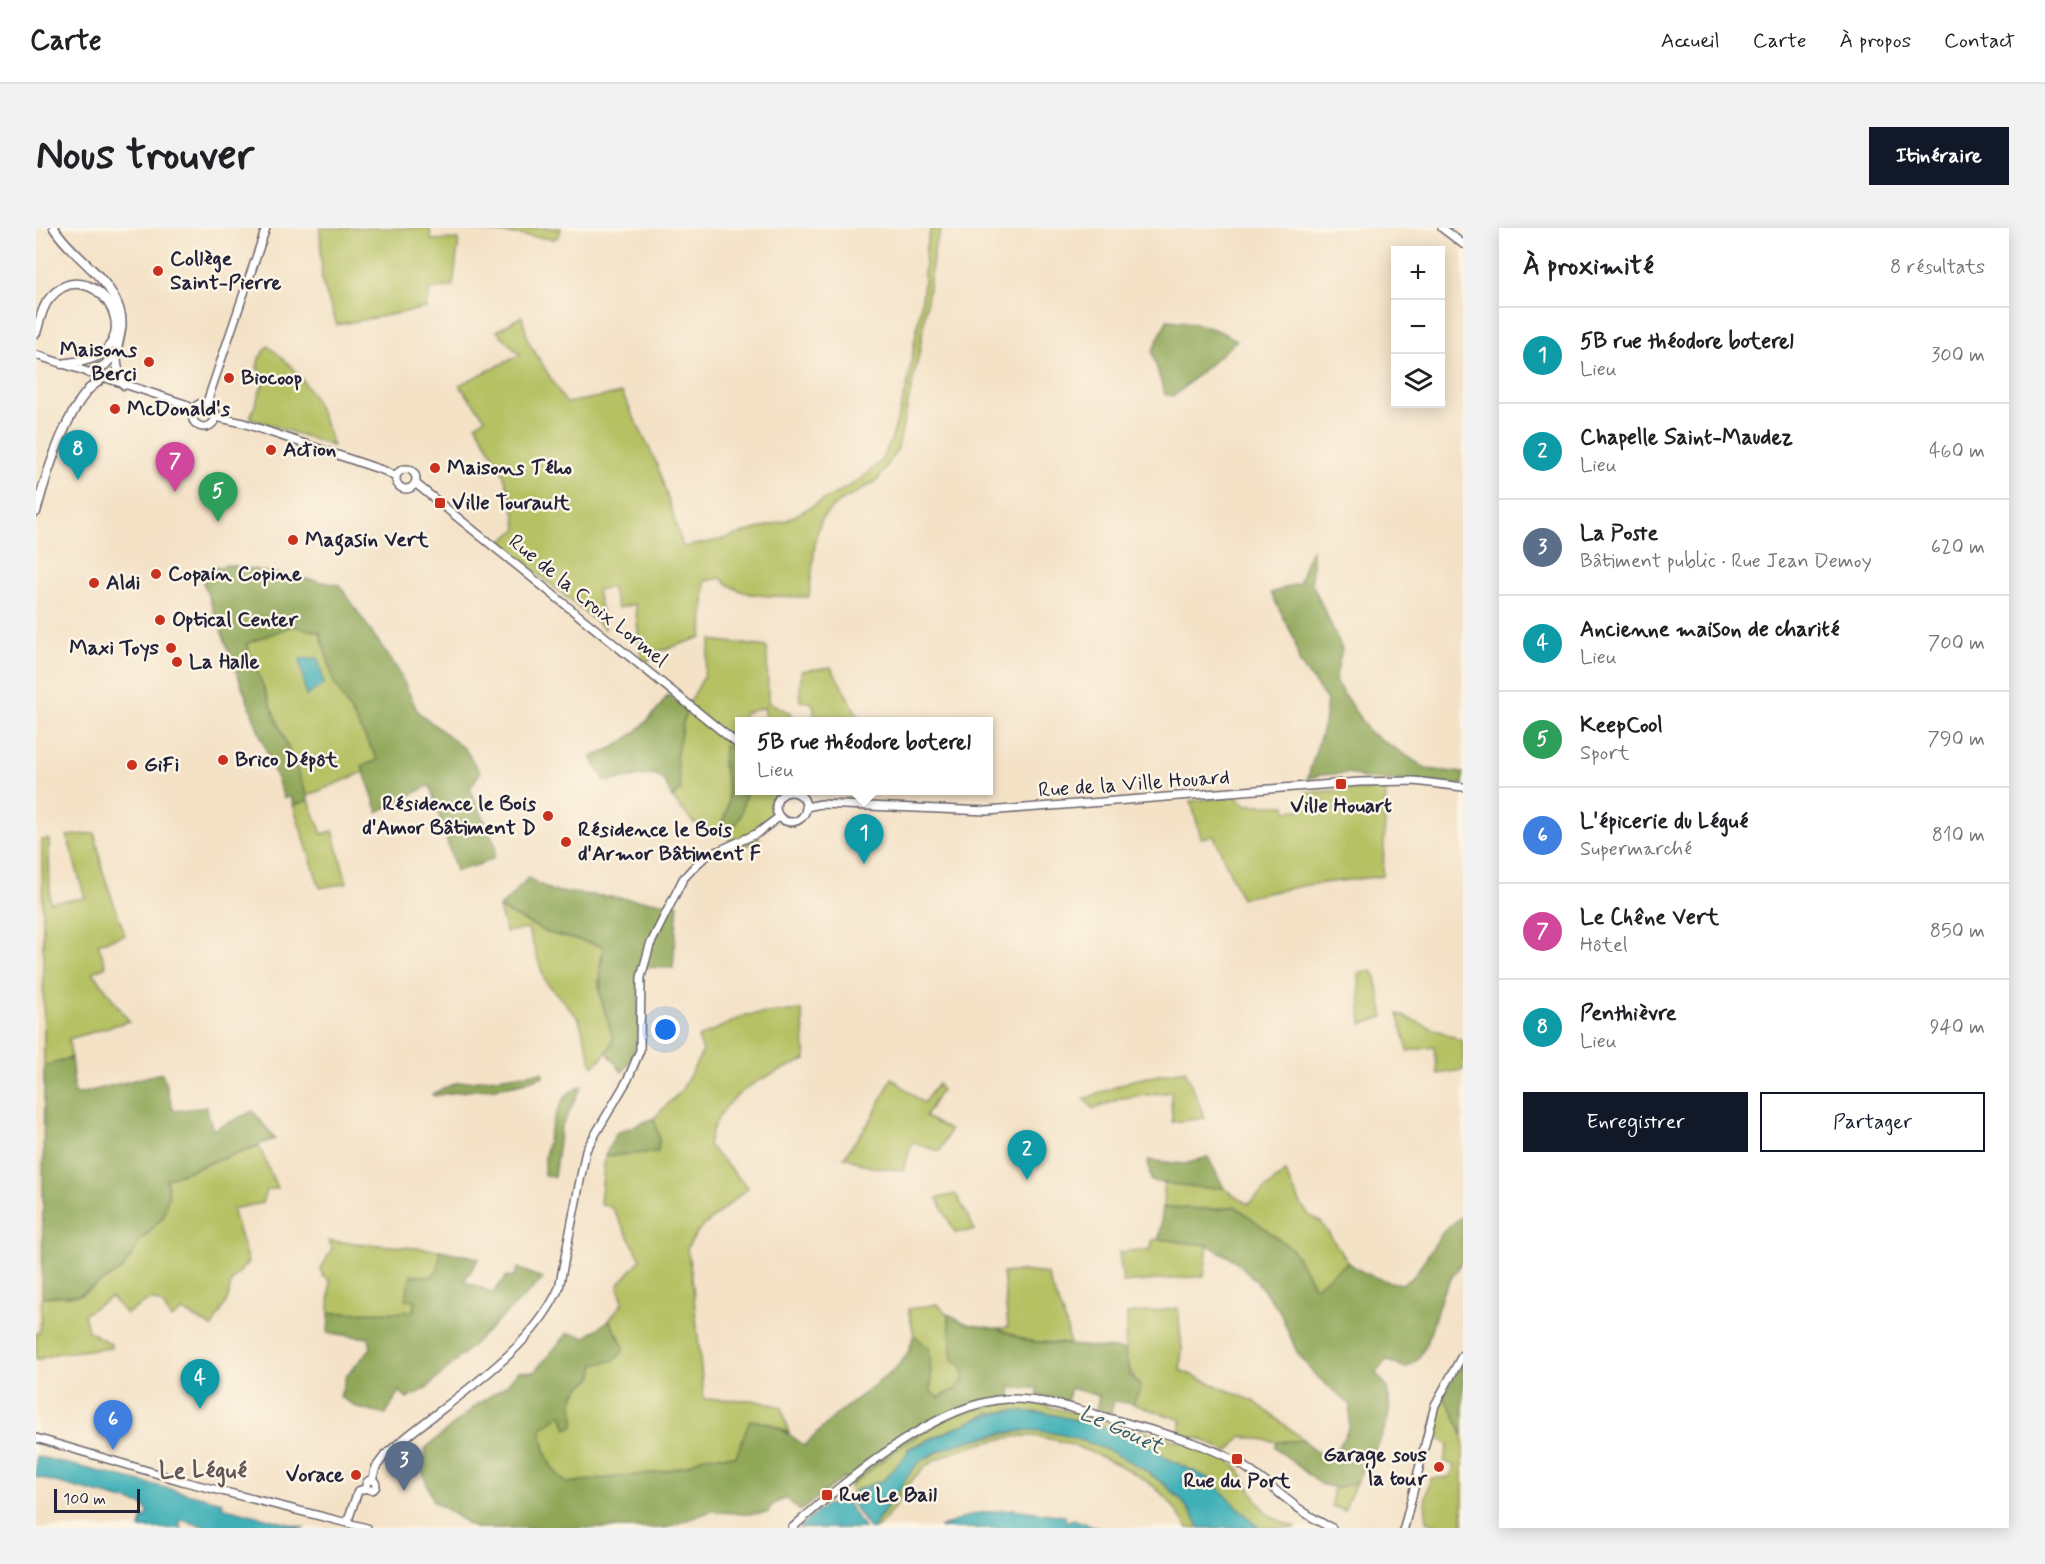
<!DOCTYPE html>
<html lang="fr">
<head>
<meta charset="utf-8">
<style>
  body { margin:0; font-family:Mynerve,sans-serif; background:#f2f2f2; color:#202124 }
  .controls { position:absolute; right:18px; top:18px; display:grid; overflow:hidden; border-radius:0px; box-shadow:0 3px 15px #0003 }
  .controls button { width:54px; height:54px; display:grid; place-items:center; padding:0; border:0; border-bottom:2px solid #e0e0e0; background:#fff; color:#202124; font:30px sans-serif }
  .scale { position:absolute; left:18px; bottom:15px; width:86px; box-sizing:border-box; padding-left:6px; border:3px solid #22223b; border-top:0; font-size:16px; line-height:21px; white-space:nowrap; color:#22223b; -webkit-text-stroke:4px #fcf5e5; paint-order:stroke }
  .you { position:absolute; left:630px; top:802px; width:21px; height:21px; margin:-15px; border:4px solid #fff; border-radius:50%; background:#1a73e8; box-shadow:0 0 0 9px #1a73e833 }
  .badge { display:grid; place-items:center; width:39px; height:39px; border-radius:50%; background:#111827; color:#fff; font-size:20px; font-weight:700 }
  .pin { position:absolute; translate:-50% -50px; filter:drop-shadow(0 2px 3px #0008) }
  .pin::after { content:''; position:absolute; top:32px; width:21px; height:18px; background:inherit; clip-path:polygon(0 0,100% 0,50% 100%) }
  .popup { position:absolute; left:699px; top:489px; width:258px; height:78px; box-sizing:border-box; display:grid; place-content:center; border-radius:0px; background:#fff; filter:drop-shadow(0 2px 4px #0005); font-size:20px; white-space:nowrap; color:#757577 }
  .popup b { font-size:22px; color:#202124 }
  .popup::after { content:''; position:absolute; left:50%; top:100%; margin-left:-12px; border:12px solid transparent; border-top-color:#fff }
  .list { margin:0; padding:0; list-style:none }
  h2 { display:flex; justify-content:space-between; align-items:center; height:78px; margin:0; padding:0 24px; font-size:26px }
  h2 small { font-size:20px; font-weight:400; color:#757577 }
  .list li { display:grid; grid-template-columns:39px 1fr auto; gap:18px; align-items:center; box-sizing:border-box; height:96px; padding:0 24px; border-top:2px solid #e0e0e0 }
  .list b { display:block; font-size:22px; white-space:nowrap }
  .list p { margin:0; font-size:20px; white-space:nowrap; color:#757577 }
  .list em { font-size:20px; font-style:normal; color:#757577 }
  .actions { display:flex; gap:12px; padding:18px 24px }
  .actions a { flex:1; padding:14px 0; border:2px solid #111827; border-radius:0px; text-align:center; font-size:21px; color:#111827 }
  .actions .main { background:#111827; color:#fff }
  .icon { flex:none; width:33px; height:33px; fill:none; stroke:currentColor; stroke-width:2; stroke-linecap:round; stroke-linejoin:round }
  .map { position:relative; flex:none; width:1427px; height:1300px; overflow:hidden; border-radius:0px }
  header { display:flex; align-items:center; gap:36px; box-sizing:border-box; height:84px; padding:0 30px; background:#fff; border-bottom:2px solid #e0e0e0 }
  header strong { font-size:28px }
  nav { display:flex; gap:33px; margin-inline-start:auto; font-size:21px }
  .intro { display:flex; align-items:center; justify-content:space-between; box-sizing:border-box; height:144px; padding:0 36px }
  h1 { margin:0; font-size:42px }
  .button { padding:15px 27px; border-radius:0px; background:#111827; color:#fff; font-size:21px; font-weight:700 }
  main { display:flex; gap:36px; padding:0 36px }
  aside { flex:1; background:#fff; border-radius:0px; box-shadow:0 3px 15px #0003 }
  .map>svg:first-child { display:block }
  .green { fill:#b5c163; stroke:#6c724f; stroke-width:1.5 }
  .forest { fill:#90a759; stroke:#59644a; stroke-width:1.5 }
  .water { fill:#40b0b7; stroke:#316979; stroke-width:1.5 }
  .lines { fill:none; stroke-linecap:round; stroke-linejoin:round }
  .secondary-casing { stroke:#6c656c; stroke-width:10 }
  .highway-casing { stroke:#6c656c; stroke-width:11 }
  .secondary { stroke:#fff; stroke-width:7 }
  .highway { stroke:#fff; stroke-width:8 }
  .poi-dot { fill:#c8321e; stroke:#fcf5e5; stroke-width:2 }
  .labels { text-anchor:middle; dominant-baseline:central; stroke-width:5; stroke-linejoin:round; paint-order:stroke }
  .poi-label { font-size:21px; font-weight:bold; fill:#22223b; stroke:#fcf5e5; text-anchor:start }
  .street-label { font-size:21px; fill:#22223b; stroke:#fcf5e5 }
  .water-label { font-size:22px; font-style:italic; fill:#2e5b6d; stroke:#fcf5e5 }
  .quarter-label { font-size:24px; font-weight:bold; fill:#645757; stroke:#fcf5e5 }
</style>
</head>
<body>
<header>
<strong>Carte</strong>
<nav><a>Accueil</a><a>Carte</a><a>À propos</a><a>Contact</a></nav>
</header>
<div class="intro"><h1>Nous trouver</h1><a class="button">Itinéraire</a></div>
<main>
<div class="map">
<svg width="1427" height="1300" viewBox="0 0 1427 1300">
  <rect width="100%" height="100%" fill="#fcf5e5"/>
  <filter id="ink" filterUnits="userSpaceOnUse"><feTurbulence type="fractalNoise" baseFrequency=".0167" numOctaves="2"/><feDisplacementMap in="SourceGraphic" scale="12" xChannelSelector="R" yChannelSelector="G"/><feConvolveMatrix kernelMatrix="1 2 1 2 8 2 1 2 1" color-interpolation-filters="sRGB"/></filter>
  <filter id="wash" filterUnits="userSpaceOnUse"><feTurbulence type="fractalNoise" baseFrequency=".008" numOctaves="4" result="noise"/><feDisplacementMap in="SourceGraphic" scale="24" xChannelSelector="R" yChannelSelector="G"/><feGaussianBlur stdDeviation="1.35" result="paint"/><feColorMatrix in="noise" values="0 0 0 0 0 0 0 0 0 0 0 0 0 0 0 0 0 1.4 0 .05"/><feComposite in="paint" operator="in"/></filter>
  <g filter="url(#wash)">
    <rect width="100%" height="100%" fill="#f4e2c7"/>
    <path class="green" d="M284,0H394L395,12L423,11L417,58L394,62L390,80L301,97L286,54Z
      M415,0H525L523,8L518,11Z
      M895,0H906L899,17L884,121L862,220L842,252L799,277L786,290L780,309L773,369C744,367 705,373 685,350L669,353L666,409L624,423L610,434L605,430L599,376L582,380L575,359L561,362L569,401L464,315L481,301C475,254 463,236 440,197L449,190L423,157L484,127L461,103L486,88L492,113L530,175L586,165L621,236L647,319L683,312L749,293L821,254L845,233L856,210L871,159L887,64L890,18Z
      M232,118C270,146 283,175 297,218L214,190L229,150L221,140L223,130Z
      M256,398L284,404L298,454L342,532L326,538L328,544L271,568L210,415Z
      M675,412L731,419L732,474L755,485V493H728L729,479L708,485L709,493L704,494L703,529L695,519L686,532C694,560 696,581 680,606L658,595L636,570L645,561L640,529L650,481L667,450Z
      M795,439L825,493H778V479L775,474L764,473L765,443Z
      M1350,561L1347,648L1271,657L1205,670L1178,608L1165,610L1155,573L1200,569L1211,577H1250L1251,583L1270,581V564Z
      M710,563H741L735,586L719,601L724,612L694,625L693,609L705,587Z
      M273,572L286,606L297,603L311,655L284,660L257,577Z
      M59,605L67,644L89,707L62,715L70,738L57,744L93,793L33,811L35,830L8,838L6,612L13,611L14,674L49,670L31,608Z
      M463,680L512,705L567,718C565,733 561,750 564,766C569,801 593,807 557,838L543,791L509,753L492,701L470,704Z
      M1335,742L1340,749L1348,789L1326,796L1323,746Z
      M766,782L770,832C727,848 682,867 672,917L712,960L662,1003L651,1020L656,1048L668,1171L717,1172L746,1179L753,1205L731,1194L700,1228H669L650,1238L624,1244L531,1255C512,1241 508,1224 505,1201L526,1186L545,1158L556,1151L559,1136L584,1110L573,1092L587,1074L582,1057L605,1031L576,980L564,975L569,928L622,924L623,910L618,890L645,863L667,823L662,810L710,787Z
      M1362,786L1427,813V842L1402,846L1398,819L1372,823Z
      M1149,842L1169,890L1136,894L1135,864L1086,870L1058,881L1048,871L1097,852Z
      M856,850L887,875L902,856L905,862L889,889L914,902L904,923L876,915L867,942L835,939L808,929L836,890Z
      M223,918L241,960L230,963L226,975L196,981L212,1034L195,1054L192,1071L176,1099L147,1083L135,1091L127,1077L115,1071L90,1086L75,1069L48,1086L52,1103L75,1116V1120L23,1125L0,1132V1105L4,1104L6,1069L44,1067L87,1041L105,1012L119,998L133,966L130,951Z
      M1249,944L1266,978L1273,987L1285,994L1312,1034L1279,1059L1256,1021L1199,978C1176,984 1151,979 1127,979L1128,955L1188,960L1212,976Z
      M920,966L939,1002L919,1005L901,970Z
      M1123,1011L1172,1017L1168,1048L1087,1055L1083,1024L1115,1021L1116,1012Z
      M293,1013L404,1022L402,1042L395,1049L375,1047L370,1072L380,1071L376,1084L293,1085L294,1052L288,1049L285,1041L296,1020Z
      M987,1043L1011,1046L1030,1096L1034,1116L991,1113L963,1101L972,1099L967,1045Z
      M901,1076L912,1086L917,1131L927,1140L928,1152L920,1161L902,1170L895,1164L894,1122L878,1107L872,1081Z
      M1142,1080L1146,1122L1144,1142L1219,1174L1268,1212L1241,1214L1206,1208L1192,1224L1165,1211L1142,1206L1146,1192L1097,1176L1105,1159C1083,1133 1090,1117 1091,1086Z
      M1407,1168L1418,1185L1427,1209V1300H1408L1391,1293L1389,1274L1394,1251L1413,1249L1419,1238L1408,1233L1412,1217L1395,1205Z
      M985,1173C1016,1178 1189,1220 1203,1241C1212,1254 1221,1279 1236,1289C1244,1294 1253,1296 1261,1300H1223L1172,1250L1130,1230L1116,1218L1061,1197L975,1183L954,1185L872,1220L871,1226L848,1252L820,1262L815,1270L814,1258C867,1217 914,1175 985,1173Z
      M993,1202C1050,1204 1140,1246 1164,1300H1152C1144,1289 1137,1277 1127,1267C1102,1241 1030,1210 994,1208C971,1207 912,1223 893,1236C870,1251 862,1282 841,1300H837L876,1242L885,1233L920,1215Z
      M1320,1255L1308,1282L1296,1278L1297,1259Z"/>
    <path class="forest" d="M1131,92C1156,93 1180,100 1201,112L1138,168L1129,167L1116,124Z
      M1276,321V355L1306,421L1299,453L1333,504L1391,541L1427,545V557L1330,551L1313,545L1284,547L1271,552L1288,496L1291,472L1263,434L1258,410L1235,365L1263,355C1269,344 1268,331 1276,321Z
      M192,337L303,357L362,442L382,484L429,521L444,545L434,560L460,618L458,630L445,636L420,643L394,557L342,584L326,538L342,532L298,454L284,404L256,398L210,416L273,572L257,577L255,569L248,570L167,354C173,342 179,339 192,337Z
      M632,467L650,481L640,529L645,561L636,570L629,554L619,546L569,554L555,529C587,519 613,495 632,467Z
      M688,518L695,519L703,529L704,562L710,563L705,587L693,609L680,606C705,567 684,555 688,518Z
      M492,650L516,663L642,676L637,740L602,739C602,770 609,820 586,844L571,825L577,811L564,766L567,718L512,705L463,680Z
      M35,830L39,867L126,845L138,883L170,879L177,902L217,883L239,911L130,951L133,966L127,989L105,1012L87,1041L43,1067L6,1069L8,838Z
      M506,844L507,848C472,863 435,860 398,868L396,866L419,855Z
      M546,858L525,900L518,949L508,947C508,921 515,890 530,868C533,863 541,861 546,858Z
      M618,890L623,910L622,924L569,928L580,905Z
      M1172,929L1188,960H1166L1115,953L1112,932L1149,936Z
      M1199,978L1256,1021L1279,1059L1312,1034C1328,1047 1346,1053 1366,1056L1377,1049L1407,1004L1427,987V1031L1407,1064L1390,1118L1381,1132L1370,1140L1350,1132L1340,1145C1343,1150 1349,1155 1351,1161C1362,1193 1334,1228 1320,1255L1300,1260L1284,1256L1239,1219L1241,1214L1268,1212C1275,1221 1285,1230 1297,1229L1313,1200L1314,1177L1277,1145L1261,1124L1243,1082L1222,1055L1200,1033L1172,1017L1123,1011L1127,979C1151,979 1176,985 1199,978Z
      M404,1022L443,1030L428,1053L457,1065L471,1048L478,1049L482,1040L507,1051L391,1160L371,1171L364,1163L349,1187L322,1180L304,1169L310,1148L335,1120L333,1110L292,1105L293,1085L376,1084L380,1072H369L375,1047L395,1049L402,1042Z
      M912,1086L931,1096L963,1101L991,1113L1088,1122L1094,1147L1105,1159L1097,1176L1078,1173L1075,1185L1060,1182L1063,1168L1035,1160L1031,1173L1001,1168L1002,1160H974L977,1173L916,1188L892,1199L814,1257L808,1249L764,1283L750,1270L736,1277L732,1285L707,1286L676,1283L629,1300H439L397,1273L385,1240L390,1220L443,1175L470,1158L482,1143L498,1144L532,1105L550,1109L573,1092L588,1119C584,1134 573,1134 559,1136L556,1151L545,1158L537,1167L538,1198L531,1201L526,1186L505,1201C508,1224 512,1241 531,1255L624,1244L650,1238L669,1228H700L714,1192C736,1194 751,1203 768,1218L802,1185L858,1142L871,1127L878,1107L894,1122L895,1163L903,1170L920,1161L927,1152V1140L917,1131Z
      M1427,1134V1209L1418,1185L1407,1168Z"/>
    <path class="water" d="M282,430L288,456L270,468L264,431Z
      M975,1183L1010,1185L1061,1197L1116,1218L1130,1230L1172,1250L1223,1300H1164C1141,1249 1060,1210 1006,1203C977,1199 906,1216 884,1234C873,1243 867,1256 860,1267C855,1275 838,1293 837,1300H833L813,1272L820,1262L848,1252L871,1226L872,1221C907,1208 937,1187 975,1183Z
      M0,1228L187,1274L186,1279L269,1300H175L145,1292L143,1298L147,1300H104L107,1289L111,1290L112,1284L107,1277L0,1249Z
      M810,1274L828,1300H763L790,1277Z
      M976,1281L1029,1288L1030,1294L1037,1291L1064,1300H903L937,1286Z"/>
  </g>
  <g filter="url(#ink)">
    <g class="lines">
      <defs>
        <path id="secondary" d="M1406,0L1427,16
          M0,127L149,176L157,182
          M171,174L230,0
          M156 187a12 12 0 1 1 24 0a12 12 0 1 1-24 0Z
          M180,189L207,195L349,243L359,249
          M360 251a10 10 0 1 1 20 0a10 10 0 1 1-20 0Z
          M379,255L704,518
          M740 579a15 15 0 1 1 30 0a15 15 0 1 1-30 0Z
          M770,579L785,576L951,583L1323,554L1378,553L1427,559
          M0,1210L146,1253L331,1300
          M330 1257a5 5 0 1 1 10 0a5 5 0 1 1-10 0Z
          M336,1252L340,1239L349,1227C404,1177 492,1130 523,1060L550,922L592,851L604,822L605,749L614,717L647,651L658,639L669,629L722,605L743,589
          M311,1295L322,1263L331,1260
          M756,1300C810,1253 898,1175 971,1171C1011,1170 1049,1184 1087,1194C1125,1205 1165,1214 1199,1233C1234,1253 1259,1284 1296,1300
          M1368,1300L1399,1177L1427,1126"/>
        <path id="highway" d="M18,0C36,29 71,46 83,80C93,109 69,120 88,157
          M0,105C4,93 5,81 13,71C54,21 115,109 54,131C45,134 35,134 26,136
          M53,145L69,137L78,127
          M0,284C10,247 27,191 52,162C57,157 62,154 67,150"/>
      </defs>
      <use href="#secondary" class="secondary-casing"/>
      <use href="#highway" class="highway-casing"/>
      <use href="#secondary" class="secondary"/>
      <use href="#highway" class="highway"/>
    </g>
  </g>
  <g class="poi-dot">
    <circle cx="122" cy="43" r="6"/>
    <circle cx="113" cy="134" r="6"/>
    <circle cx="193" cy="150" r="6"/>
    <circle cx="79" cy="181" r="6"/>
    <circle cx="235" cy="222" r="6"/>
    <circle cx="399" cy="240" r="6"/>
    <rect x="398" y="269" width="12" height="12" rx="3"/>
    <circle cx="257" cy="312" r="6"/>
    <circle cx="120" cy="346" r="6"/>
    <circle cx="58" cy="355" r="6"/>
    <circle cx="124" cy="392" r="6"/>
    <circle cx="135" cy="420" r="6"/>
    <circle cx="141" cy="434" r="6"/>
    <circle cx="187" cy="532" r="6"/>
    <circle cx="96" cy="537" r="6"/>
    <rect x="1299" y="550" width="12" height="12" rx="3"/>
    <circle cx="512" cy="588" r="6"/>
    <circle cx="530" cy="614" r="6"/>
    <rect x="1195" y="1225" width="12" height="12" rx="3"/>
    <circle cx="1403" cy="1239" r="6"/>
    <circle cx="320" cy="1247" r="6"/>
    <rect x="785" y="1261" width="12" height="12" rx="3"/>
  </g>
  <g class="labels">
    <g class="poi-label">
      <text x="134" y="31">Collège<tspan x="134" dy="24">Saint-Pierre</tspan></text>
      <text x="101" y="122" text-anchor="end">Maisons<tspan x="101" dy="24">Berci</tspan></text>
      <text x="205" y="150">Biocoop</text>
      <text x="91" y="181">McDonald's</text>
      <text x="247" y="222">Action</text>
      <text x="411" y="240">Maisons Tého</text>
      <text x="416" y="275">Ville Tourault</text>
      <text x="269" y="312">Magasin Vert</text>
      <text x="132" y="346">Copain Copine</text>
      <text x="70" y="355">Aldi</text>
      <text x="136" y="392">Optical Center</text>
      <text x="123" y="420" text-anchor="end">Maxi Toys</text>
      <text x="153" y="434">La Halle</text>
      <text x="199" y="532">Brico Dépôt</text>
      <text x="108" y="537">GiFi</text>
      <text x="500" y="576" text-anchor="end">Résidence le Bois<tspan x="500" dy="24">d'Amor Bâtiment D</tspan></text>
      <text x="1305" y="578" text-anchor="middle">Ville Houart</text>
      <text x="542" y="602">Résidence le Bois<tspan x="542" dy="24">d'Armor Bâtiment F</tspan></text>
      <text x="1391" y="1227" text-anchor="end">Garage sous<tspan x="1391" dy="24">la tour</tspan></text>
      <text x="308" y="1247" text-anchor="end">Vorace</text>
      <text x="1201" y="1253" text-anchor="middle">Rue du Port</text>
      <text x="803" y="1267">Rue Le Bail</text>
    </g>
    <g class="street-label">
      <text transform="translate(552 373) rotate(39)">Rue de la Croix Lormel</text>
      <text transform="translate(1098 556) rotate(-4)">Rue de la Ville Houard</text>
    </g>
    <g class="water-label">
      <text transform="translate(1085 1202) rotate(24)">Le Gouët</text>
    </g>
    <g class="quarter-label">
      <text x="167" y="1243">Le Légué</text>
    </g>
  </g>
</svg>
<div class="controls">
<button>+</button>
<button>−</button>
<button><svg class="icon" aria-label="layers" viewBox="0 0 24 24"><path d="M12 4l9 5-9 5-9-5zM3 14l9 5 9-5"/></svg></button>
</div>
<div class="scale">100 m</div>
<div class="you"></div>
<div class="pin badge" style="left:828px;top:636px;background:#0f9aa8">1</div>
<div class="popup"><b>5B rue théodore boterel</b>Lieu</div>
<div class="pin badge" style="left:991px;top:952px;background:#0f9aa8">2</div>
<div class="pin badge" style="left:368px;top:1263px;background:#5c6f8a">3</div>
<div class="pin badge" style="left:164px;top:1181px;background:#0f9aa8">4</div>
<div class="pin badge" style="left:182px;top:294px;background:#2e9e5b">5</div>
<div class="pin badge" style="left:77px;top:1222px;background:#3f7fe0">6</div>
<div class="pin badge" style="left:139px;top:264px;background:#d1479c">7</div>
<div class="pin badge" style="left:42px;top:252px;background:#0f9aa8">8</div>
</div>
<aside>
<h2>À proximité<small>8 résultats</small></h2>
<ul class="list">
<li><span class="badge" style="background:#0f9aa8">1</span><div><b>5B rue théodore boterel</b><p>Lieu</p></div><em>300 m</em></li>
<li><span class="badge" style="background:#0f9aa8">2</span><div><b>Chapelle Saint-Maudez</b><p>Lieu</p></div><em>460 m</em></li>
<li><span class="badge" style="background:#5c6f8a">3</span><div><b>La Poste</b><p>Bâtiment public · Rue Jean Demoy</p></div><em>620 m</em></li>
<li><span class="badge" style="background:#0f9aa8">4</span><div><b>Ancienne maison de charité</b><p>Lieu</p></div><em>700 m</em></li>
<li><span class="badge" style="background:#2e9e5b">5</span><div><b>KeepCool</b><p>Sport</p></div><em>790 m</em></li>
<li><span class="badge" style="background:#3f7fe0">6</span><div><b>L'épicerie du Légué</b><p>Supermarché</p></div><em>810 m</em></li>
<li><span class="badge" style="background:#d1479c">7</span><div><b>Le Chêne Vert</b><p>Hôtel</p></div><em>850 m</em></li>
<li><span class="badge" style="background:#0f9aa8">8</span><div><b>Penthièvre</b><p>Lieu</p></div><em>940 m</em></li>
</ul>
<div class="actions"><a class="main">Enregistrer</a><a>Partager</a></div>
</aside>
</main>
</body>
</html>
